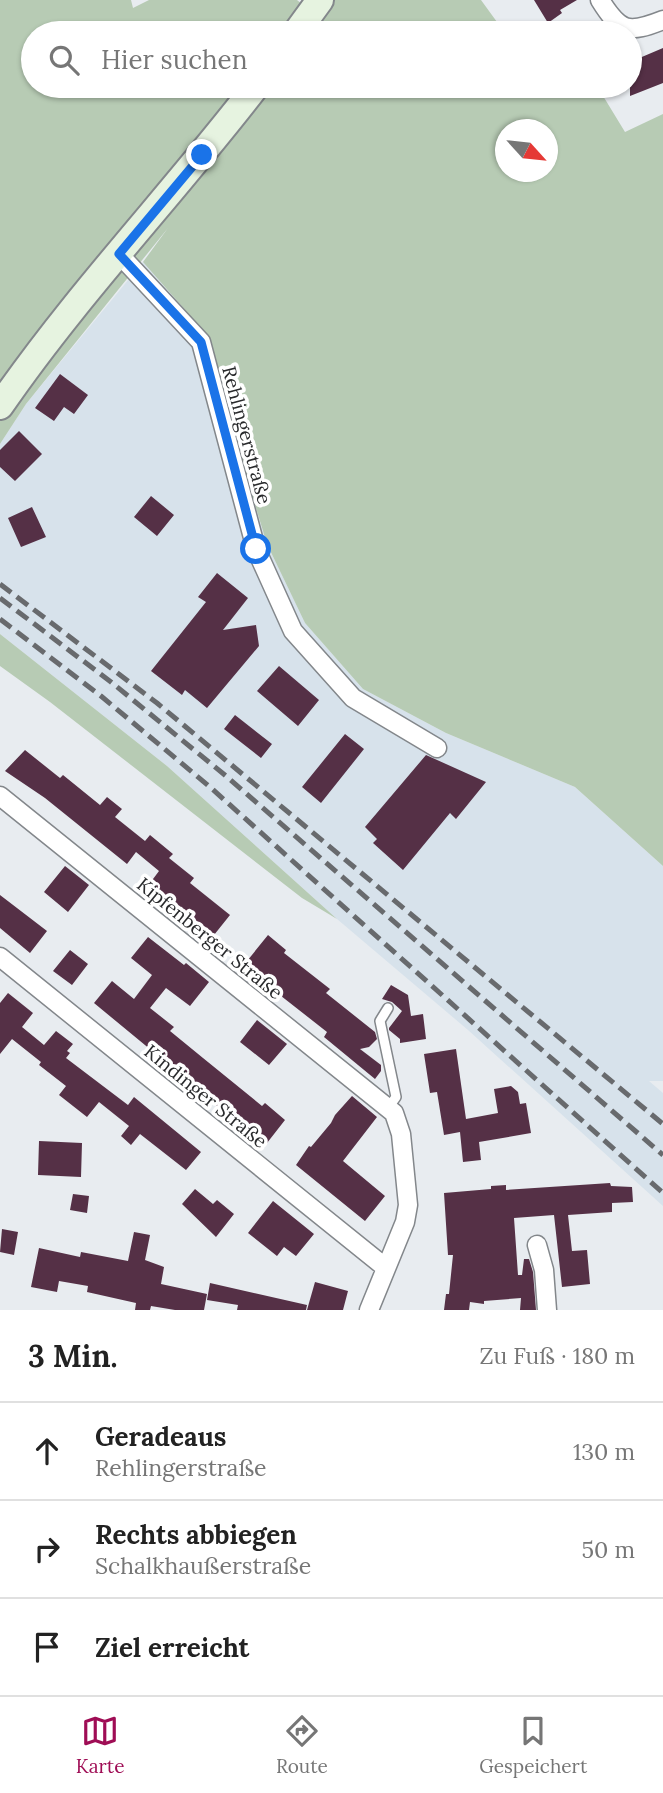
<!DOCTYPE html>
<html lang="de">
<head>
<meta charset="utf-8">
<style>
  body { margin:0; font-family:Lora,serif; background:#f6f6f6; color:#222 }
  .compass { position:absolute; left:495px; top:119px; width:63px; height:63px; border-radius:50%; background:#fff; box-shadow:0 2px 5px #0004; rotate:117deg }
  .stop { position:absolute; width:21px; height:21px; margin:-16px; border:5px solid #1a73e8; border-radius:50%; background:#fff }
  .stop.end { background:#1a73e8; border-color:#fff; box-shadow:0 2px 7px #0008 }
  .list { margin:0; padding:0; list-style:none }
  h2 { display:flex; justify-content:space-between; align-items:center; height:91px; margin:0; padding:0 28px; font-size:30px }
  h2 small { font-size:23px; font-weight:400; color:#767676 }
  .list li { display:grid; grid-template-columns:46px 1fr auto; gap:21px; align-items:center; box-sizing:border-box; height:98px; padding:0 28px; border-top:2px solid #e0e0e0 }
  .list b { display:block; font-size:26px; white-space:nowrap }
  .list p { margin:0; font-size:23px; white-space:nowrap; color:#767676 }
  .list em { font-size:23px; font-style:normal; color:#767676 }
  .icon { flex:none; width:38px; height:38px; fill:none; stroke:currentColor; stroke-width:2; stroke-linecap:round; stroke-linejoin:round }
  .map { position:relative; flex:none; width:663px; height:1310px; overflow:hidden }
  .search { position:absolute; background:#fff; box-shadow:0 2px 5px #0004; left:21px; right:21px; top:21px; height:77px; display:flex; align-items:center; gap:18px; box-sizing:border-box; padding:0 24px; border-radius:38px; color:#767676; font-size:26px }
  .sheet { height:385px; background:#fff }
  nav { display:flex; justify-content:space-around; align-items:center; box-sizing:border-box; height:98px; border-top:2px solid #e0e0e0; background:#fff; font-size:19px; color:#767676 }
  nav a { display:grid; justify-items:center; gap:4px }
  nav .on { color:#9f0d55 }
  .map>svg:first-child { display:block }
  .built { fill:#d7e2eb }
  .green { fill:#b7cbb4; fill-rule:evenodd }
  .building { fill:#553046 }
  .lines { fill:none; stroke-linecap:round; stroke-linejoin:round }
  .service-casing { stroke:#83878b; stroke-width:12 }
  .minor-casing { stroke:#83878b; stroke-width:21 }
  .secondary-casing { stroke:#83878b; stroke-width:30 }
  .service { stroke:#fff; stroke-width:9 }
  .minor { stroke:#fff; stroke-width:18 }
  .secondary { stroke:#e6f3e0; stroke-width:26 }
  .rail { stroke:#686a6d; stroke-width:5; stroke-dasharray:14 7; stroke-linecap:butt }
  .route { stroke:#1a73e8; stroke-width:9 }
  .labels { text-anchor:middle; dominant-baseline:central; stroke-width:7; stroke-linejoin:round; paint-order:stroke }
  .street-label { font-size:19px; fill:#292a2c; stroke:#fff }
</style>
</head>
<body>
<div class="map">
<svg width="663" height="1310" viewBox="0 0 663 1310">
  <rect width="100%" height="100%" fill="#e8ecf0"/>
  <path class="built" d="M143,262L201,328L267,544L305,623L363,689L446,733L575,787L663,866V1081H649L663,1093V1206L468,1030L337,919L167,766L0,634V444L26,404Z"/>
  <path class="green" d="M0,0H131L133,8L149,0H297L302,4L308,0H481L505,33H33V86H597L625,132L663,114V866L575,787L446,733L363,689L305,623L267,544L201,328L143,262L168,228L26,404L0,444ZM505,130H548V172H505Z
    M0,634L167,766L337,919L302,898L50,702L0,666Z"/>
  <path class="building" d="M534,0H577L560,10L562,13L548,23Z
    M663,48V83L630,96V62Z
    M60,374L88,395L74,414L64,407L54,421L35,408Z
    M19,431L42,454L15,481L0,467V450Z
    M151,496L174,515L157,536L134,517Z
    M32,507L46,537L21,547L8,518Z
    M217,573L248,598L223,630L256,625L259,646L207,708L185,690L182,695L151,671L206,602L198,597Z
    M279,666L319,700L298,726L257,691Z
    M235,715L272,744L261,758L224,729Z
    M345,734L364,749L321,803L302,787Z
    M25,750L60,778L63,775L100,805L107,797L122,809L115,817L145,841L150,835L173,854L169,858L194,878L190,883L230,915L214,935L150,883L159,871L136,852L127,864L45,798L5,771Z
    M426,755L486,782L456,819L450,813L403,870L373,843L377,839L365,827Z
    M65,866L89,885L68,912L44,892Z
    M0,895L47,931L30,953L0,928Z
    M268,935L286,950L284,953L330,989L326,993L375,1032L377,1039L369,1047L360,1049L381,1065V1071L375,1079L324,1037L327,1032L243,966Z
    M148,937L184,965L186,963L209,982L190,1006L166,988L150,1008L174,1027L170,1031L203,1058L262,1106L265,1103L285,1120L267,1143L231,1113L229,1115L200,1093L203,1089L152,1049L151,1050L94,1003L112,981L134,999L152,975L131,958Z
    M70,950L88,964L72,985L53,971Z
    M391,985L408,995L411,1016L423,1014L426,1039L400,1043V1039L389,1030V1028L402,1011L392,1002L382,999Z
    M8,993L33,1013L22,1027L44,1045L56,1031L73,1044L67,1051L70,1053L66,1058L128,1105L134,1097L201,1152L186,1170L140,1134L131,1145L121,1136L129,1126L99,1102L87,1117L59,1095L66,1086L39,1065L41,1062L12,1039L0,1054V1003Z
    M257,1020L287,1044L269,1065L240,1042Z
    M456,1049L466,1119L498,1113L494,1089L511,1086L518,1092L520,1104L526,1103L531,1133L479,1142L481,1160L463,1162L460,1132L444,1135L437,1092L430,1093L424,1054Z
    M352,1096L377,1117L343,1161L385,1196L365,1221L296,1165L309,1146L311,1147L331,1123L335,1115Z
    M39,1141L82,1143L81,1177L38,1175Z
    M610,1183L611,1186L632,1187L633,1202L612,1203V1212L568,1215L572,1251L587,1250L590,1284L562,1287L554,1215L514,1218L518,1275H522L524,1259H529L533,1272L536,1310H520L521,1298L484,1301V1304L470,1302L469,1310H444L446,1294H449L453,1255H448L444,1193L491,1189V1186L506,1185V1190Z
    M195,1189L213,1204L217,1200L234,1214L216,1237L182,1204Z
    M73,1194L89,1196L87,1213L70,1210Z
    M273,1201L314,1234L296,1256L284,1247L277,1256L248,1233Z
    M2,1229L18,1232L14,1255L0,1252Z
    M134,1232L150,1235L145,1260L164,1267L161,1284L207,1294L204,1310H175L151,1306L150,1310H135L136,1303L87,1292L88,1286L59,1281L57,1292L31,1287L39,1248L80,1257L81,1252L128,1261Z
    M315,1282L348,1291L343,1310H307Z
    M210,1283L307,1305L306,1310H237L238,1305L207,1300Z"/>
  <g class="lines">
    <defs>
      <path id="service" d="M388,1108L396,1097L380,1021L388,1008"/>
      <path id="minor" d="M600,0C620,32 628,34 663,20
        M119,254L201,342L256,549L293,631L353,698L437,748
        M0,796L394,1113L401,1134L408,1205L405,1222L369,1310
        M0,957L386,1268
        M537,1245L544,1270L547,1310"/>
      <path id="secondary" d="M296,33L320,0
        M0,406C77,294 173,194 256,86"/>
    </defs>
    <use href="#service" class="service-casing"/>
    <use href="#minor" class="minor-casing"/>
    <use href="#secondary" class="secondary-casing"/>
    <use href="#service" class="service"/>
    <use href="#minor" class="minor"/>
    <use href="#secondary" class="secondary"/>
    <path class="rail" d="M0,584L157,703L663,1124
      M0,598L111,682L226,776L663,1155
      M0,619L101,696L210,787L663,1193"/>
  </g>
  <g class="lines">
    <path class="route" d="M202,155L119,254L201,342L256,549"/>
  </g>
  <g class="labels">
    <g class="street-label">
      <text transform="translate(247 435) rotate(75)">Rehlingerstraße</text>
      <text transform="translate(210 938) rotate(39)">Kipfenberger Straße</text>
      <text transform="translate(206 1096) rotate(39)">Kindinger Straße</text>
    </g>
  </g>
</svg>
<svg class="compass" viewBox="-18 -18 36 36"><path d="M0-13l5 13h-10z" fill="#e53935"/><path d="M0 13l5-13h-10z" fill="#767676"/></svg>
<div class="stop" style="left:256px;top:549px"></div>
<div class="stop end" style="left:202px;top:155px"></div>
<div class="search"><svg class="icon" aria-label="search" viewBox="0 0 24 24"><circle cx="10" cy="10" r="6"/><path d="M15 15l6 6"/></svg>Hier suchen</div>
</div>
<section class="sheet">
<h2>3 Min.<small>Zu Fuß · 180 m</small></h2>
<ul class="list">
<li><svg class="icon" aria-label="ahead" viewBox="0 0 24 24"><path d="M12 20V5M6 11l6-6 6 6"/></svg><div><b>Geradeaus</b><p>Rehlingerstraße</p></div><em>130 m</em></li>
<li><svg class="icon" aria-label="right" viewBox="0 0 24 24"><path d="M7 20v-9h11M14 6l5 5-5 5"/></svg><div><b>Rechts abbiegen</b><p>Schalkhaußerstraße</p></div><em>50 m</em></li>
<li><svg class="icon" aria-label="arrive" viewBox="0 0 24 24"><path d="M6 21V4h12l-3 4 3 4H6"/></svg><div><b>Ziel erreicht</b></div></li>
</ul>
</section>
<nav>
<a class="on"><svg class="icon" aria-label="map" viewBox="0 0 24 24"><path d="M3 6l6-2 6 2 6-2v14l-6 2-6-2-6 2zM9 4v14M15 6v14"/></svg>Karte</a>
<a><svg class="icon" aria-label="directions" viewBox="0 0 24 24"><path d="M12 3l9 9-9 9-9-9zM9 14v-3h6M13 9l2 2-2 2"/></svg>Route</a>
<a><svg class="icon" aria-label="saved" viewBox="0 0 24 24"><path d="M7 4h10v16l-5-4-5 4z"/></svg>Gespeichert</a>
</nav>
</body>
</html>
